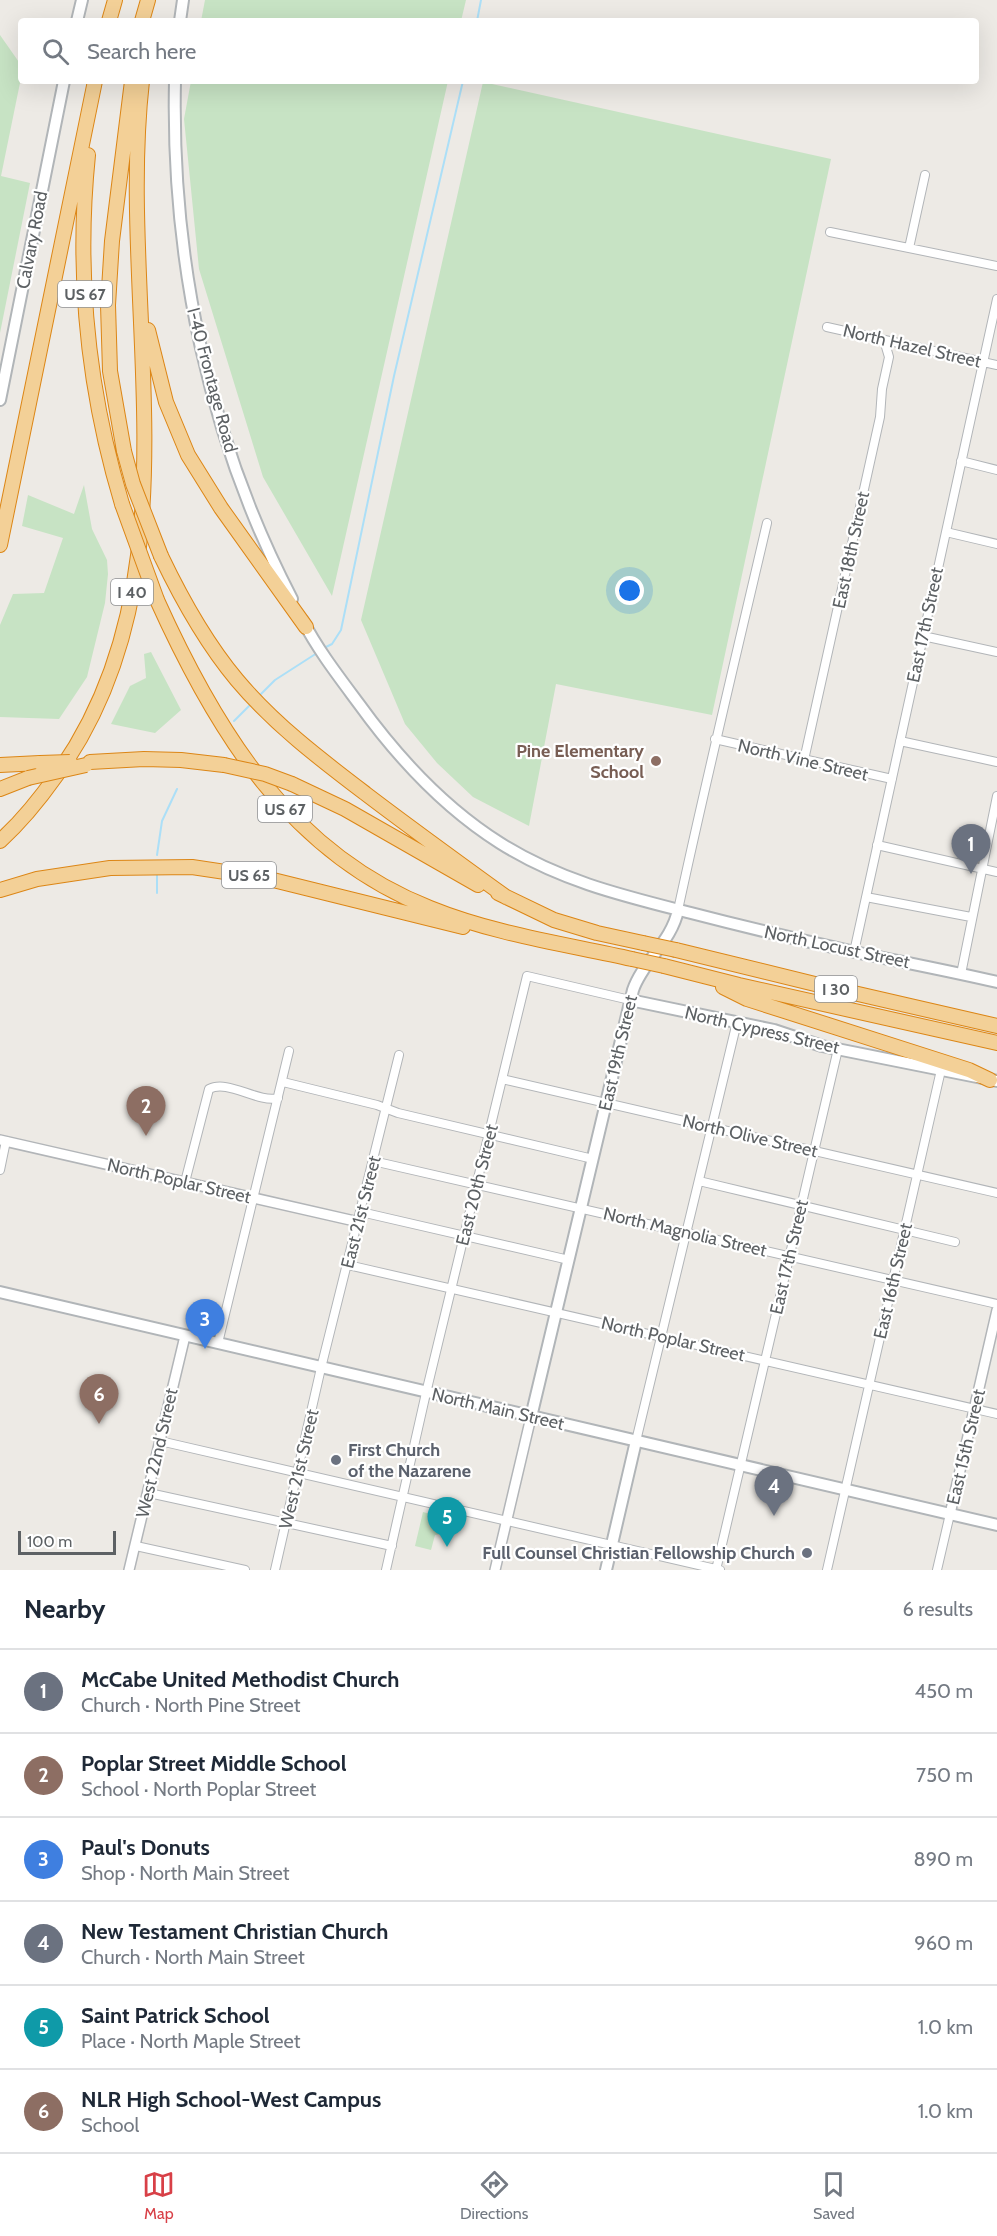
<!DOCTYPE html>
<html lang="en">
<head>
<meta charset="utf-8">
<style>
  body { margin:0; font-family:Cabin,sans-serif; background:#f6f6f7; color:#1f2937 }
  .scale { position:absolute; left:18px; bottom:15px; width:98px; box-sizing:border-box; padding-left:6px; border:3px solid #5d6164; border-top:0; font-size:16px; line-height:21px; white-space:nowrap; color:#5d6164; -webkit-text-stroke:4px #fff; paint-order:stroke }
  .you { position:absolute; left:630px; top:591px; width:21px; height:21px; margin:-15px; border:4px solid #fff; border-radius:50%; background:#1a73e8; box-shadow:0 0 0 9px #1a73e833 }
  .badge { display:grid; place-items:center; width:39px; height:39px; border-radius:50%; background:#d84047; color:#fff; font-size:20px; font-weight:700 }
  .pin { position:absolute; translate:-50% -50px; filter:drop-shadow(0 2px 3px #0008) }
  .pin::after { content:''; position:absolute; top:32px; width:21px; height:18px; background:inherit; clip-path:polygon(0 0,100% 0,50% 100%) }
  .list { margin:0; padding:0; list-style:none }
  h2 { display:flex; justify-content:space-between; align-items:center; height:78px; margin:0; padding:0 24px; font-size:26px }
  h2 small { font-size:20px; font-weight:400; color:#747a83 }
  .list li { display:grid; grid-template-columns:39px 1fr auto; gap:18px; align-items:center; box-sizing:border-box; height:84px; padding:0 24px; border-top:2px solid #e0e1e3 }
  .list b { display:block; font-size:22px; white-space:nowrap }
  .list p { margin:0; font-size:20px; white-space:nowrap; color:#747a83 }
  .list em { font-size:20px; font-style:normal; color:#747a83 }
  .icon { flex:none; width:33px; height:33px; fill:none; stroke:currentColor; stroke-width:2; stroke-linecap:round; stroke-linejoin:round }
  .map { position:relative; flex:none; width:997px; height:1570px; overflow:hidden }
  .search { position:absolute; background:#fff; box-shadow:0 6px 24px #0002; left:18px; right:18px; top:18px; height:66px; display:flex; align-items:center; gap:15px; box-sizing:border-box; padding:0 21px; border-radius:6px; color:#747a83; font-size:22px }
  .sheet { height:582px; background:#fff }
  nav { display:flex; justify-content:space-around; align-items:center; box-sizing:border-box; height:84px; border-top:2px solid #e0e1e3; background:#fff; font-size:16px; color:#747a83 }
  nav a { display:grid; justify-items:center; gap:3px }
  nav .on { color:#d84047 }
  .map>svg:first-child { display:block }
  .green { fill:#c7e3c4 }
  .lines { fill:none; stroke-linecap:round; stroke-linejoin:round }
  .stream { stroke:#acdff7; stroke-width:2 }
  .minor-casing { stroke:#b2b5b8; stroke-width:10 }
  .tertiary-casing { stroke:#b2b5b8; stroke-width:12 }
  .secondary-casing { stroke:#b1b5b8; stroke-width:14 }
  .motorway-casing { stroke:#dc8616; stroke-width:16 }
  .minor { stroke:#fff; stroke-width:8 }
  .tertiary { stroke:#fff; stroke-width:9 }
  .secondary { stroke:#fff; stroke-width:10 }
  .motorway { stroke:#f3d097; stroke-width:14 }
  .motorway-bridge-casing { stroke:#dc8616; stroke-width:16; stroke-linecap:butt }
  .motorway-bridge { stroke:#f3d097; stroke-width:14 }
  .education-dot { fill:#8d6e63; stroke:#fff; stroke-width:2 }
  .worship-dot { fill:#6b7280; stroke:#fff; stroke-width:2 }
  .labels { text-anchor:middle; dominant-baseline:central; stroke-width:4.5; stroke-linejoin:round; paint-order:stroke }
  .shield { fill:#fff; stroke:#8e9092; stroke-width:1.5 }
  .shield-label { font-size:16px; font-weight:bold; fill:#5d6164 }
  .street-label { font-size:18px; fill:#5d6164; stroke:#fff }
  .education-label { font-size:18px; font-weight:bold; fill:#785e54; stroke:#fff; text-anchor:end }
  .worship-label { font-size:18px; font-weight:bold; fill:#5b616d; stroke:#fff; text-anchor:start }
</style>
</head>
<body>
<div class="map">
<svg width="997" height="1570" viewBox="0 0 997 1570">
  <rect width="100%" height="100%" fill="#edeae5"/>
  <path class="green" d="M205,0H466L461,21H201Z
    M0,35L21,65V78L1,176L30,183L0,333Z
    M191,81H448L332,596L263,477L199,269L184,119Z
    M483,82L831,159L712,715L556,684L529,826L473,797L437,763L405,724L361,620Z
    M84,485L92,529L107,560L108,574L105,603L87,677L59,719L0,717V625L13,594L44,593L63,538L22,526L28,495L74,514Z
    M151,652L181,710L155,733L111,724L130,686L146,678L144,654Z
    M423,1512L445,1518L441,1534L435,1535L431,1550L415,1546Z"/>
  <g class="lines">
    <path class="stream" d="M477,21L481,0
      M324,648L332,644L341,630L394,376L463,81
      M259,696L275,680L317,653
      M234,721L251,704
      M157,855L162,821L177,789
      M157,874V893"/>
    <defs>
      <path id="minor" d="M830,232L997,266
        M909,248L925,175
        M827,327L997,365
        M961,461L997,470
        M946,532L997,544
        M923,636L997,652
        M715,739L892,779
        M900,741L997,762
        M804,760L880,417L882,389L889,357L884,340
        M877,845L997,872
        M866,897L971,917
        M678,910C706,780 737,652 767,523
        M854,952L997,299
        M961,974L997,796
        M502,1079L997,1193
        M283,1082L377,1105L398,1113L593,1159
        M373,1161L997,1304
        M0,1170L6,1141
        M699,1181L955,1242
        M185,1182L209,1089C228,1079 257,1103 278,1098
        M361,1212L569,1260
        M348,1265L997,1414
        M218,1343L289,1051
        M160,1441L720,1570
        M636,1441L737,1022
        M149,1493L392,1546
        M136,1546L245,1570
        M275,1570L321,1368L399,1055
        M386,1570L426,1393L527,976L630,1000
        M716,1570L838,1049
        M827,1570L941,1070
        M937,1570L950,1514"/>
      <path id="tertiary" d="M0,1140L359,1222
        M950,1514L997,1310
        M129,1570L185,1336
        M495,1570L531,1417"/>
      <path id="secondary" d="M77,21L82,0
        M180,21L183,0
        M175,81C171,261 209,439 292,599
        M0,400L64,81
        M303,621C318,650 339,677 359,704C398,758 443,807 500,843C560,881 624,896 691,913C745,927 800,940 855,952C902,962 950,971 997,982
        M630,1000L774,1030L822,1046L997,1081
        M0,1292L997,1525
        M531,1417L633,990C643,961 672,941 678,910
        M606,1570L636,1441"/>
      <path id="motorway" d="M109,21L115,0
        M142,21L148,0
        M88,155C76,272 88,391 122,504
        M148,330L166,402L188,455L221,508L306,627
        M124,451L110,371L108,305L112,241L132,81
        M0,545L95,81
        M161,556C182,600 206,643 237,680C275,725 320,759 366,794C412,829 459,863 506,897
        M157,600C216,731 290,853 430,908C494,934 565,944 632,959
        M90,762L144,759L181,760L224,765
        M0,765L40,763
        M292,784L345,809L478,885
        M0,789L28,778
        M0,841C21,822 39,800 56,776C203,574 116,310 142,81
        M0,890L37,879L110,868L192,867L265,878L463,927
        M498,893L554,920L597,933L643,943
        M676,950L819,985L997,1026
        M664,966L739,985L997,1043
        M723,987L747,999L969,1070L990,1080"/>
    </defs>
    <use href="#minor" class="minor-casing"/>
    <use href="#tertiary" class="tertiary-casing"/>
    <use href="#secondary" class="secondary-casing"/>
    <use href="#motorway" class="motorway-casing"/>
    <use href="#minor" class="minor"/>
    <use href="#tertiary" class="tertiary"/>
    <use href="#secondary" class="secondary"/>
    <use href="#motorway" class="motorway"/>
    <defs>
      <path id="motorway-bridge" d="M124,451L133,484L161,556
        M122,504L157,600
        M40,763L70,762
        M224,765L265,774L292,784
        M28,778L86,765
        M643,943L676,950
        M632,959L664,966"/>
    </defs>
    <use href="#motorway-bridge" class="motorway-bridge-casing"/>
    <use href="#motorway-bridge" class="motorway-bridge"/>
  </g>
  <circle class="education-dot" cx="656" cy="761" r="6"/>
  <g class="worship-dot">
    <circle cx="336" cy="1460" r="6"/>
    <circle cx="807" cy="1553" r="6"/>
  </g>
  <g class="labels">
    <g class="shield">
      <rect x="58" y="281" width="54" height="26" rx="4.5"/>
      <rect x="111" y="579" width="42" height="26" rx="4.5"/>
      <rect x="258" y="796" width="54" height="26" rx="4.5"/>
      <rect x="222" y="862" width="54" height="26" rx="4.5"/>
      <rect x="815" y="976" width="42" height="26" rx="4.5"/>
    </g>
    <g class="shield-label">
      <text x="85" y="294">US 67</text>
      <text x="132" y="592">I 40</text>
      <text x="285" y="809">US 67</text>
      <text x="249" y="875">US 65</text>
      <text x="836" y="989">I 30</text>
    </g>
    <g class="street-label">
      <text transform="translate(32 240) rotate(-79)">Calvary Road</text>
      <text transform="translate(912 346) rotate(13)">North Hazel Street</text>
      <text transform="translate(212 380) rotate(75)">I-40 Frontage Road</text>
      <text transform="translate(851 550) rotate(-78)">East 18th Street</text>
      <text transform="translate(925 625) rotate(-78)">East 17th Street</text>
      <text transform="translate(803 760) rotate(13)">North Vine Street</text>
      <text transform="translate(837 947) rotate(12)">North Locust Street</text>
      <text transform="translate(762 1030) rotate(13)">North Cypress Street</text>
      <text transform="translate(618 1053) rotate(-77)">East 19th Street</text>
      <text transform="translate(750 1136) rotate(13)">North Olive Street</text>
      <text transform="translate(179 1181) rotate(13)">North Poplar Street</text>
      <text transform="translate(477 1185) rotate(-76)">East 20th Street</text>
      <text transform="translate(361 1212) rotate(-76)">East 21st Street</text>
      <text transform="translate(685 1232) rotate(13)">North Magnolia Street</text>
      <text transform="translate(789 1257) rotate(-77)">East 17th Street</text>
      <text transform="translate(893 1281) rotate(-77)">East 16th Street</text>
      <text transform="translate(673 1339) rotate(13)">North Poplar Street</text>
      <text transform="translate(498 1409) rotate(13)">North Main Street</text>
      <text transform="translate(966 1447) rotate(-77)">East 15th Street</text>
      <text transform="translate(157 1453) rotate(-77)">West 22nd Street</text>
      <text transform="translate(299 1469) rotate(-77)">West 21st Street</text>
    </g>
    <g class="education-label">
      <text x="644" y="751">Pine Elementary<tspan x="644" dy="21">School</tspan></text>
    </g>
    <g class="worship-label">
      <text x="348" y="1450">First Church<tspan x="348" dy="21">of the Nazarene</tspan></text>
      <text x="795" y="1553" text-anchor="end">Full Counsel Christian Fellowship Church</text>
    </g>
  </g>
</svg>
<div class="scale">100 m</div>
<div class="you"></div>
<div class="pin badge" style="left:971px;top:874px;background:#6b7280">1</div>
<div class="pin badge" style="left:146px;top:1136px;background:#8d6e63">2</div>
<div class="pin badge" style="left:205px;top:1349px;background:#3f7fe0">3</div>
<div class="pin badge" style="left:774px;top:1516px;background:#6b7280">4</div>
<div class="pin badge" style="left:447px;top:1547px;background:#0f9aa8">5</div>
<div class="pin badge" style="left:99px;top:1424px;background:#8d6e63">6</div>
<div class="search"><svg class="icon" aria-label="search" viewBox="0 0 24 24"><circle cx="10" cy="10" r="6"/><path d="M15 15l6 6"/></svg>Search here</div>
</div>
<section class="sheet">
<h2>Nearby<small>6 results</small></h2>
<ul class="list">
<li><span class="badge" style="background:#6b7280">1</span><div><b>McCabe United Methodist Church</b><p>Church · North Pine Street</p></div><em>450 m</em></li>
<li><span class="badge" style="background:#8d6e63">2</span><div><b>Poplar Street Middle School</b><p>School · North Poplar Street</p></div><em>750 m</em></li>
<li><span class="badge" style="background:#3f7fe0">3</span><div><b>Paul's Donuts</b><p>Shop · North Main Street</p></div><em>890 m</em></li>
<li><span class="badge" style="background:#6b7280">4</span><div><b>New Testament Christian Church</b><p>Church · North Main Street</p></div><em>960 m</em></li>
<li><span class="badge" style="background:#0f9aa8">5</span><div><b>Saint Patrick School</b><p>Place · North Maple Street</p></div><em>1.0 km</em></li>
<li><span class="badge" style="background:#8d6e63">6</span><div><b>NLR High School-West Campus</b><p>School</p></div><em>1.0 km</em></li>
</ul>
</section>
<nav>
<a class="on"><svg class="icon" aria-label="map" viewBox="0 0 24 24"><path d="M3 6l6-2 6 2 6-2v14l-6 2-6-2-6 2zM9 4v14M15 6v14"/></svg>Map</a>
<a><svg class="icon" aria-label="directions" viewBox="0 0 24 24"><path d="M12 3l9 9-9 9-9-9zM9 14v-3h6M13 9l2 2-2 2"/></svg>Directions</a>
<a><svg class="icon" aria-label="saved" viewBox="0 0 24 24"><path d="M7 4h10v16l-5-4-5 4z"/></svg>Saved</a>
</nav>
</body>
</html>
